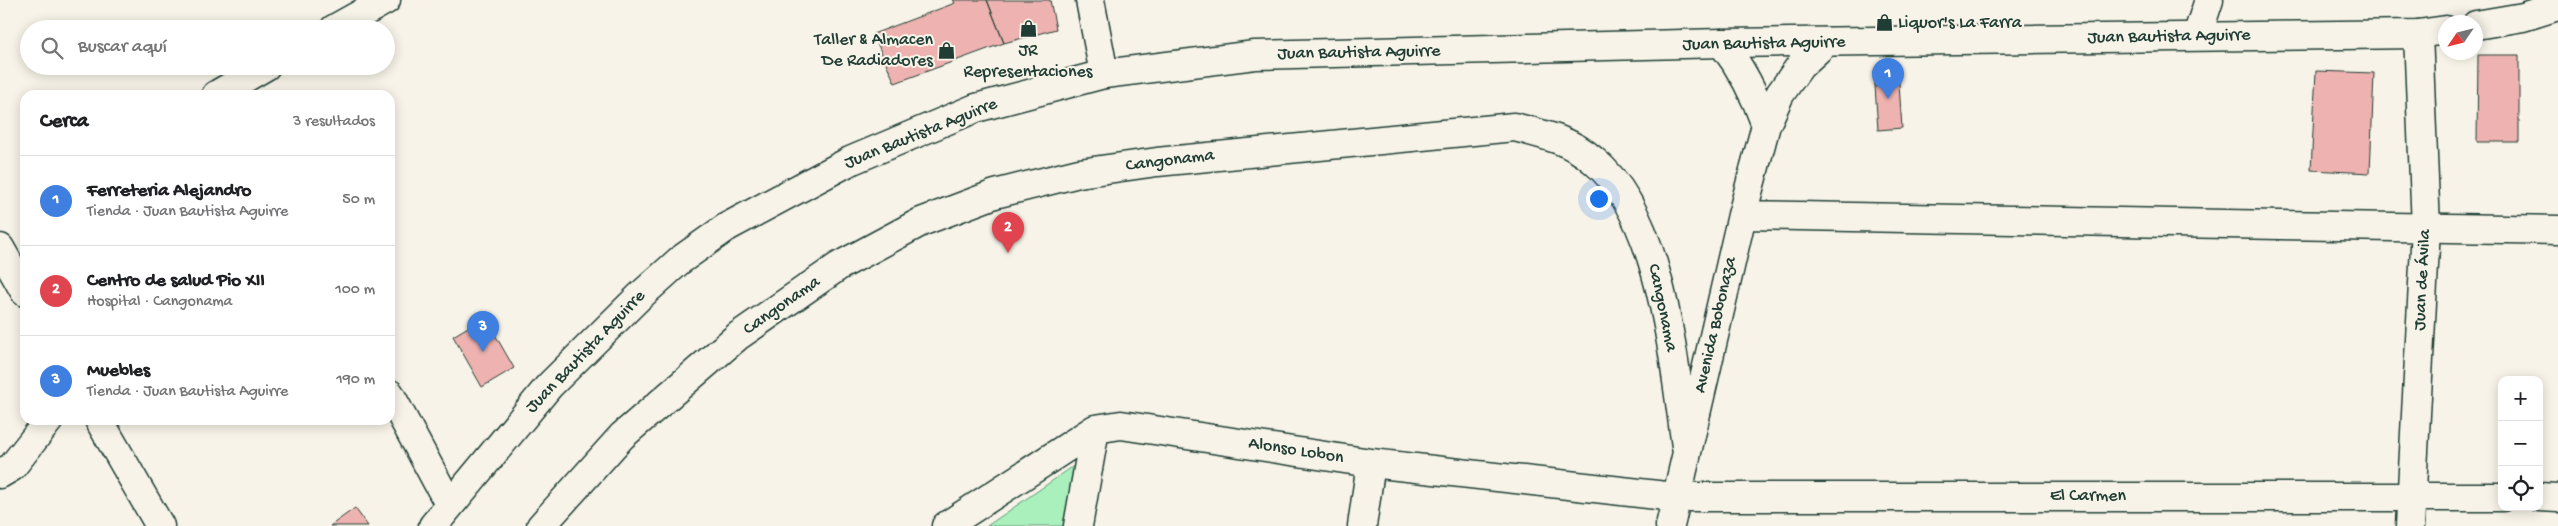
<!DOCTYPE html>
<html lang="es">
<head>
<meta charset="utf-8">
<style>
  body { margin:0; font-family:"Gochi Hand",sans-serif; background:#f6f6f6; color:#202124 }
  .controls { position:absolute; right:15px; bottom:15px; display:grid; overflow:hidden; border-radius:10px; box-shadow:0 2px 12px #0003 }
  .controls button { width:45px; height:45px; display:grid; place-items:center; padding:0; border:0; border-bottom:1px solid #e0e0e0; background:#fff; color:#202124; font:25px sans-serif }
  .compass { position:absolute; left:2438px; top:15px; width:45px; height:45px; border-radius:50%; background:#fff; box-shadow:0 2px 12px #0003; rotate:235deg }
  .you { position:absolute; left:1598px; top:198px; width:18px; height:18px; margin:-12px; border:4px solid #fff; border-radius:50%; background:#1a73e8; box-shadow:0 0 0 8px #1a73e833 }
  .badge { display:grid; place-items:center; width:32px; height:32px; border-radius:50%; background:#111827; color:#fff; font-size:16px; font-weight:700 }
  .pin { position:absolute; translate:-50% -41px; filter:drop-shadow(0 1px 2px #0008) }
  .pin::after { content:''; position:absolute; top:26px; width:18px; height:15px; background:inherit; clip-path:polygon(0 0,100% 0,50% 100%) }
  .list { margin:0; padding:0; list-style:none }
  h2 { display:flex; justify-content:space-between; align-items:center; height:65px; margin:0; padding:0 20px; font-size:21px }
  h2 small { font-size:16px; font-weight:400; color:#757577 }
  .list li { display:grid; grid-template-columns:32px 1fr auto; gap:15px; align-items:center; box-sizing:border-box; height:90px; padding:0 20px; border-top:1px solid #e0e0e0 }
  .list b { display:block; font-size:19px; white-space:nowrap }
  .list p { margin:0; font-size:16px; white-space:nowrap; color:#757577 }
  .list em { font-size:16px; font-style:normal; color:#757577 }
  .icon { flex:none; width:28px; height:28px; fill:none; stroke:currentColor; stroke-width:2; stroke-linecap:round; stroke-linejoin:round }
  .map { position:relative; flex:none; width:2558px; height:526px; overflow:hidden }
  .search { position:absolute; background:#fff; box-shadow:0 2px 12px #0003; left:20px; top:20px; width:375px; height:55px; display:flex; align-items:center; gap:12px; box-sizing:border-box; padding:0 18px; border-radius:28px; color:#757577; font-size:19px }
  .panel { position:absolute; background:#fff; box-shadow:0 2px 12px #0003; left:20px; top:90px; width:375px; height:335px; border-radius:15px }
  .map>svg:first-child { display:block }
  .green { fill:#a9f0bd; stroke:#649678 }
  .building { fill:#eeb3b0; stroke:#1f3d34 }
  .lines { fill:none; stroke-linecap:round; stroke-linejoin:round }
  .pedestrian-casing { stroke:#1f3d34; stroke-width:31 }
  .minor-casing { stroke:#1f3d34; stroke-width:31 }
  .secondary-casing { stroke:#1f3d34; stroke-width:31 }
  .pedestrian { stroke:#f7f3e8; stroke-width:28 }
  .minor { stroke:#f7f3e8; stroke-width:28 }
  .secondary { stroke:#f7f3e8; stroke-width:28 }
  .labels { text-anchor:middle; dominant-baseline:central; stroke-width:4; stroke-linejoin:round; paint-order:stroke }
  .poi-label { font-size:18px; fill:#1f3d34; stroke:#f7f3e8; text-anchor:start }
  .street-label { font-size:18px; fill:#1f3d34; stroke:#f7f3e8 }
</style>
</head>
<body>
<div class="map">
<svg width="2558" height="526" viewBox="0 0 2558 526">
  <rect width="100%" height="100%" fill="#f7f3e8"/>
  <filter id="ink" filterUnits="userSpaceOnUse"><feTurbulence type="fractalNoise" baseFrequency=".02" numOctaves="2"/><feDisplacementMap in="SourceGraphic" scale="10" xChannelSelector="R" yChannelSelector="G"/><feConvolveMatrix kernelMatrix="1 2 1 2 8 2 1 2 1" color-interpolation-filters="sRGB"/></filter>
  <g filter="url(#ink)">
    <path class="green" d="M1075,465L1063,526H987Z"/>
    <path class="building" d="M953,0H987L1004,43L895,83L873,34L955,3Z
      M987,0H1050L1056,29L1004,43Z
      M2478,55H2519V142H2477Z
      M1898,69L1902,128L1878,130L1874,71Z
      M2316,71L2374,73L2370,173L2311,170Z
      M485,317L514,368L482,387L453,336Z
      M355,508L368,526H330Z"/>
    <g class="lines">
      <defs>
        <path id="pedestrian" d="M2410,526L2426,228L2418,34"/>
        <path id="minor" d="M1090,0L1104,74
          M334,29L386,0
          M2197,36L2209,0
          M1722,43C1742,69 1755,94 1766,125
          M216,95L266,66
          M1742,215L2558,230
          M0,248L25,292
          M390,394L449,504
          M99,420L160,526
          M0,474L12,467L49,420
          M2539,497L2558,498
          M541,526L622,436L738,336L839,266L921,222L995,194L1079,173L1157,162L1514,127C1542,134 1570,140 1593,160C1664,217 1674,368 1687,453
          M946,526L1095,429L1121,425L1371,463L1675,497H2502
          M1078,526L1095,429
          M1362,526L1371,463
          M1670,526L1742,215L1766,125L1780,94L1800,66L1825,43"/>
        <path id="secondary" d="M2476,25L2523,17L2558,6
          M433,526L549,386L639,297L679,261L727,227L850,161L976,108L1104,74L1255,55L1722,43L2418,34L2446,30"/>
      </defs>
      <use href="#pedestrian" class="pedestrian-casing"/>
      <use href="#minor" class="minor-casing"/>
      <use href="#secondary" class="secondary-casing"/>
      <use href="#pedestrian" class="pedestrian"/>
      <use href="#minor" class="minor"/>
      <use href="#secondary" class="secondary"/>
    </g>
  </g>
  <defs>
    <symbol id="shop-bare" viewBox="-9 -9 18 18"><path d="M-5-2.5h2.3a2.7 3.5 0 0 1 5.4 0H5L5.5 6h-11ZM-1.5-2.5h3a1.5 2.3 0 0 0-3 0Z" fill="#1f3d34" stroke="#f7f3e8" stroke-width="2.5" paint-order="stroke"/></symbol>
  </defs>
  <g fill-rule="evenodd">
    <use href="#shop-bare" x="1872" y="10" width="25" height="25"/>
    <use href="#shop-bare" x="1016" y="16" width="25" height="25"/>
    <use href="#shop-bare" x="934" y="38" width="25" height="25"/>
  </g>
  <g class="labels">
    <g class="poi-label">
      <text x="1898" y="23">Liquor's La Farra</text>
      <text x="933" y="40" text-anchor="end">Taller &amp; Almacen<tspan x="933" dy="21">De Radiadores</tspan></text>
      <text x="1028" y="51" text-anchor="middle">JR<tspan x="1028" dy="21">Representaciones</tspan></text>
    </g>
    <g class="street-label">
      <text transform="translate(2169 37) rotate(-1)">Juan Bautista Aguirre</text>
      <text transform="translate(1764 44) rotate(-1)">Juan Bautista Aguirre</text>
      <text transform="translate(1359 53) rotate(-1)">Juan Bautista Aguirre</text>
      <text transform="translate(921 134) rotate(-22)">Juan Bautista Aguirre</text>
      <text transform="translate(1170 161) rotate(-7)">Cangonama</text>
      <text transform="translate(2423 280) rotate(-87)">Juan de Ávila</text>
      <text transform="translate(782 306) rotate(-35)">Cangonama</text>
      <text transform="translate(1662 308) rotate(78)">Cangonama</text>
      <text transform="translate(1716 325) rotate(-77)">Avenida Bobonaza</text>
      <text transform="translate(586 352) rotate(-46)">Juan Bautista Aguirre</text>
      <text transform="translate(1296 451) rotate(9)">Alonso Lobon</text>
      <text x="2088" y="496">El Carmen</text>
    </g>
  </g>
</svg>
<div class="controls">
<button>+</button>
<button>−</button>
<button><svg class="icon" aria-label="locate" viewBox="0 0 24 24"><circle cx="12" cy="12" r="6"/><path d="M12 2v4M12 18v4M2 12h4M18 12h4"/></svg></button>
</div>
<svg class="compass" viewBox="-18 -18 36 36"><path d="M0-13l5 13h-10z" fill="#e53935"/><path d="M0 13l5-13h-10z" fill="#757577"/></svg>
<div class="you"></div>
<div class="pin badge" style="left:1888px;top:99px;background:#3f7fe0">1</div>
<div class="pin badge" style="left:1008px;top:253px;background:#e0444e">2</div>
<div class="pin badge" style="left:483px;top:352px;background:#3f7fe0">3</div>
<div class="search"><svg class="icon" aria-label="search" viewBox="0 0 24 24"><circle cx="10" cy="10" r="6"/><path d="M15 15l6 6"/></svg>Buscar aquí</div>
<section class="panel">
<h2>Cerca<small>3 resultados</small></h2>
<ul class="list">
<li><span class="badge" style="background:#3f7fe0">1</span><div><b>Ferreteria Alejandro</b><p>Tienda · Juan Bautista Aguirre</p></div><em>50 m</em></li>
<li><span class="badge" style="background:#e0444e">2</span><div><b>Centro de salud Pio XII</b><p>Hospital · Cangonama</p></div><em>100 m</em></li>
<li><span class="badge" style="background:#3f7fe0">3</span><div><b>Muebles</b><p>Tienda · Juan Bautista Aguirre</p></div><em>190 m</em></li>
</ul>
</section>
</div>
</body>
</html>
